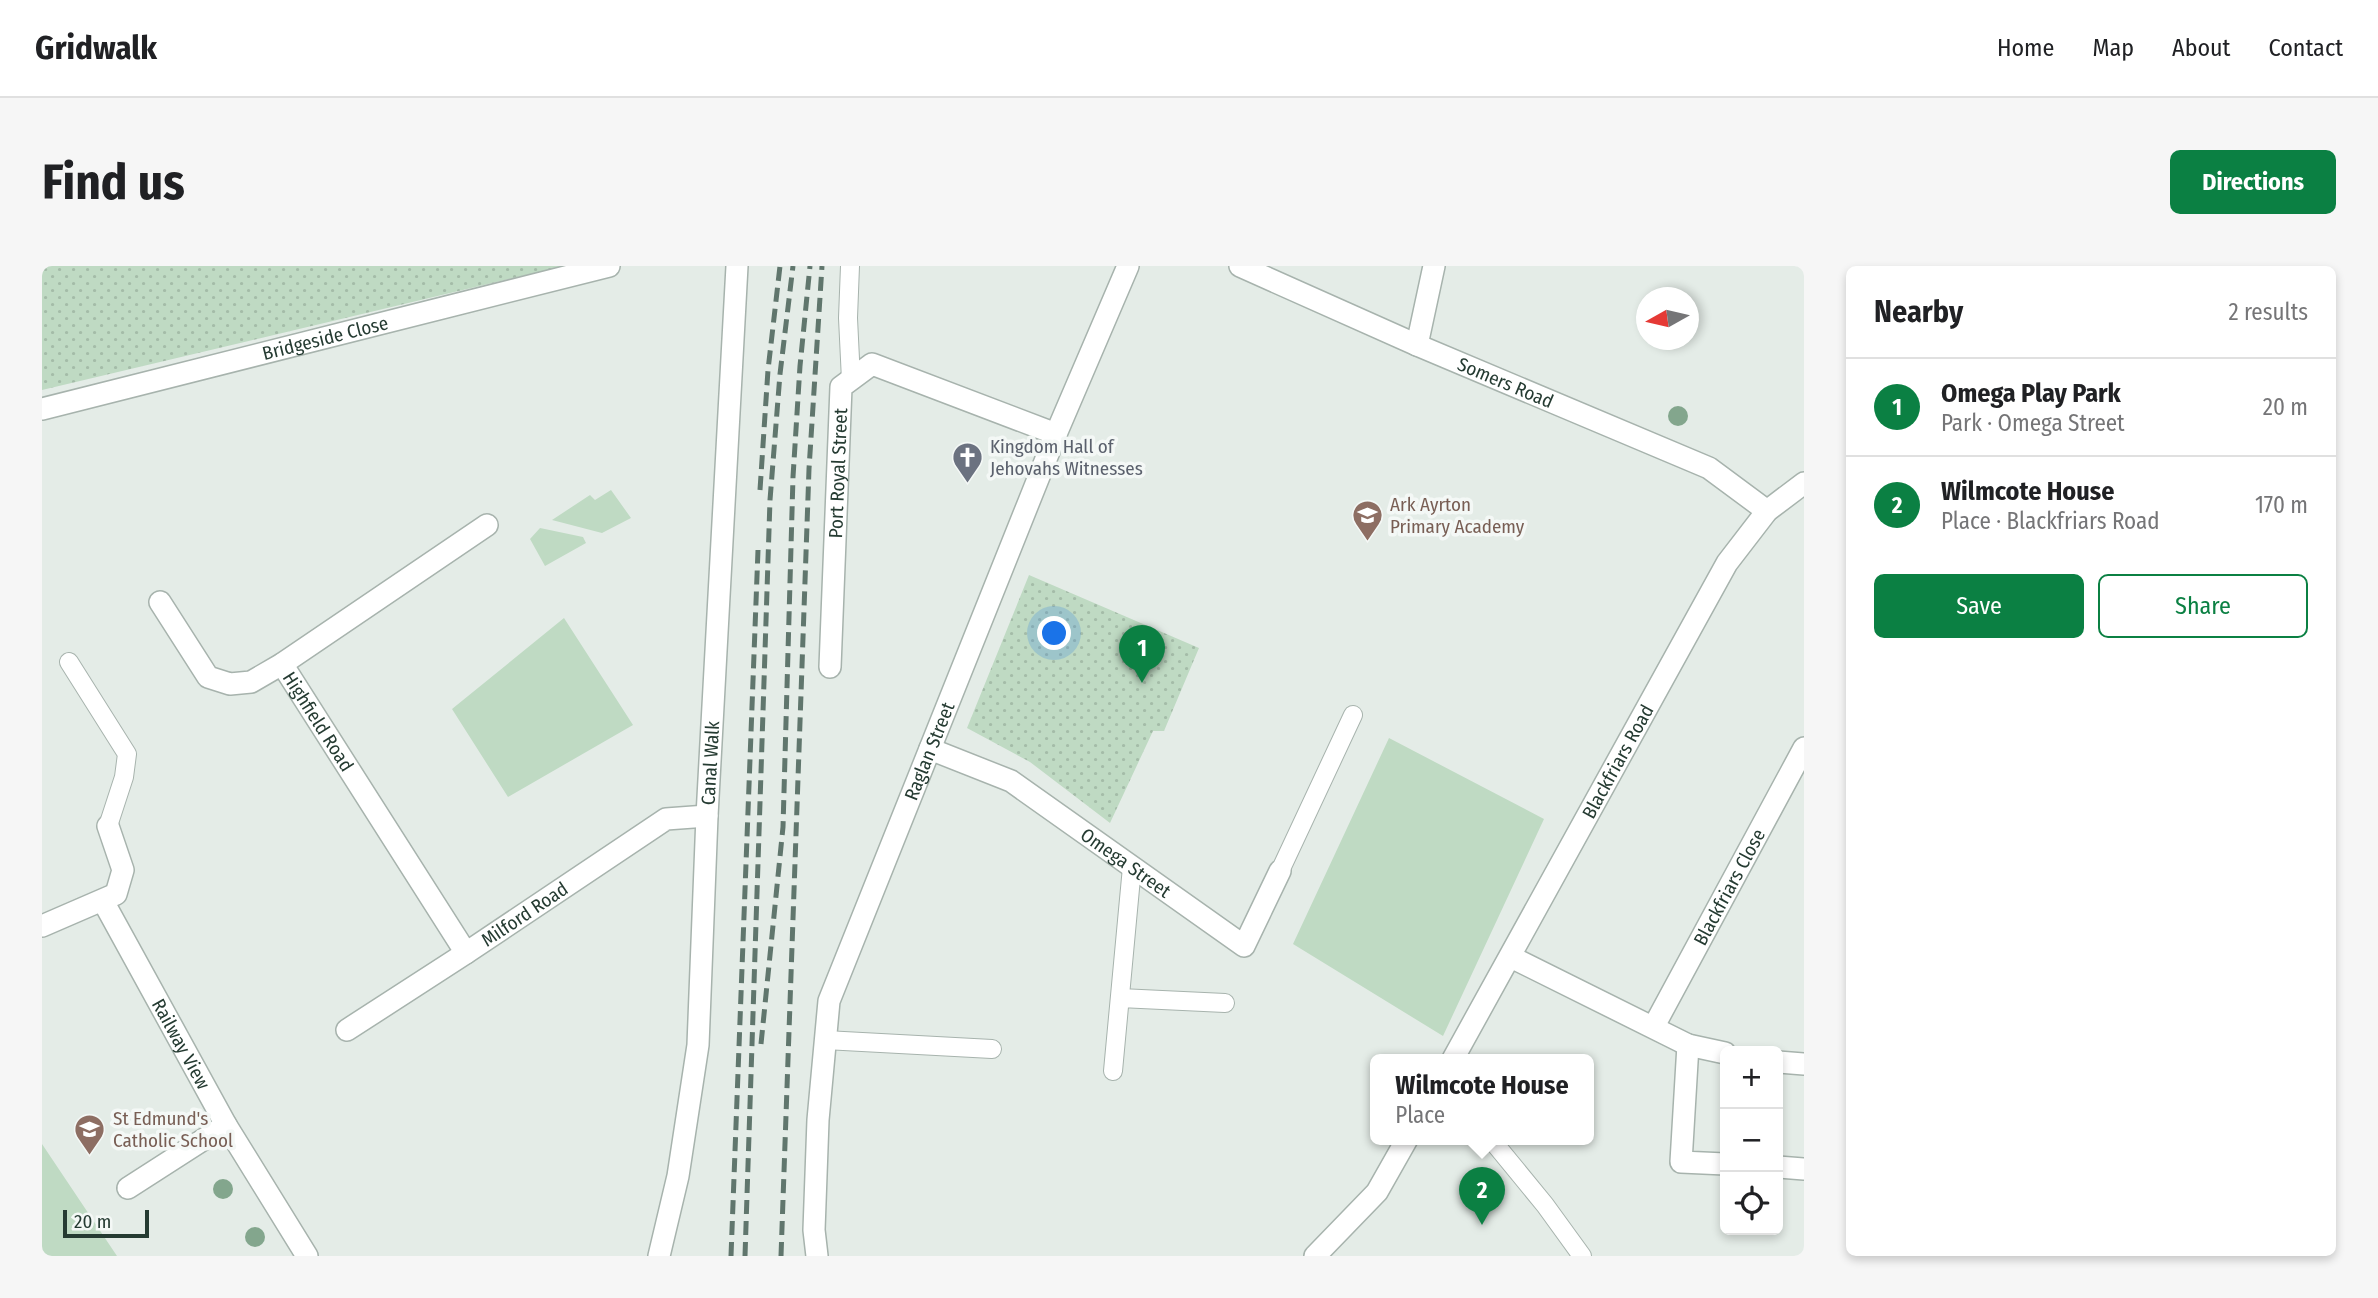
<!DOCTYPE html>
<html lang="en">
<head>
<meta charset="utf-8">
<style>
  body { margin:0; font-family:"Fira Sans Condensed",sans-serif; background:#f6f6f6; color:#202124 }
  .controls { position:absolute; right:21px; bottom:21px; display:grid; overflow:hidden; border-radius:10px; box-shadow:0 4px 10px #0003 }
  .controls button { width:63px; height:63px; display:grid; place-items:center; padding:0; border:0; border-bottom:2px solid #e0e0e0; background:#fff; color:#202124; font:35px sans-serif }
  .compass { position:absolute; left:1594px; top:21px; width:63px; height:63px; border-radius:50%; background:#fff; box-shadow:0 4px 10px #0003; rotate:262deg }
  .scale { position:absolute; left:21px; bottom:18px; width:86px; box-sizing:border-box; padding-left:7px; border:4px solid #253b32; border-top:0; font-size:19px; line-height:24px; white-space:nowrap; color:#253b32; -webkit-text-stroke:5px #f4f8f6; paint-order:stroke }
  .you { position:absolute; left:1013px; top:368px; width:24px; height:24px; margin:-18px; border:5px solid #fff; border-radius:50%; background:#1a73e8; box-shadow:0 0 0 10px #1a73e833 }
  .badge { display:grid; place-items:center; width:46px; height:46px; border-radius:50%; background:#0b8043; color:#fff; font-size:23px; font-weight:700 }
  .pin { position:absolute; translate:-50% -58px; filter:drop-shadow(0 2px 4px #0008) }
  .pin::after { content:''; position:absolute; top:37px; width:24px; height:21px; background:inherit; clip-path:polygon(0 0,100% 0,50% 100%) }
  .popup { position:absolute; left:1328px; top:788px; width:224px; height:91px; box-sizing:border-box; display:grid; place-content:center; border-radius:10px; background:#fff; filter:drop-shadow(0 2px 5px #0005); font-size:23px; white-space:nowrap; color:#757577 }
  .popup b { font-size:26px; color:#202124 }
  .popup::after { content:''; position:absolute; left:50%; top:100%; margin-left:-14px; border:14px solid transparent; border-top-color:#fff }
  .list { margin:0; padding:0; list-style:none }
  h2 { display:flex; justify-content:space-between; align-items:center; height:91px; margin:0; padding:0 28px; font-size:30px }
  h2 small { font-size:23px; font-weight:400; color:#757577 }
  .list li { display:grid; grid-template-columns:46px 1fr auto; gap:21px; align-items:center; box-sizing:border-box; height:98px; padding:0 28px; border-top:2px solid #e0e0e0 }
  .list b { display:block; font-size:26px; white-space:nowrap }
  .list p { margin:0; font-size:23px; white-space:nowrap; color:#757577 }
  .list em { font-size:23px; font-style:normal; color:#757577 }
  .actions { display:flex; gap:14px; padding:21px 28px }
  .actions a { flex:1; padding:16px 0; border:2px solid #0b8043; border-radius:10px; text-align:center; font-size:24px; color:#0b8043 }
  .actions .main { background:#0b8043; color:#fff }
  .icon { flex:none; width:38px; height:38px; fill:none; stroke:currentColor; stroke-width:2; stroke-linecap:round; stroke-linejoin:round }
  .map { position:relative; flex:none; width:1762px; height:990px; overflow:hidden; border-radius:10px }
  header { display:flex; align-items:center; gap:42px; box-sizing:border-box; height:98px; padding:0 35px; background:#fff; border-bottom:2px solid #e0e0e0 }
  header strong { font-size:33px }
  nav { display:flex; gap:38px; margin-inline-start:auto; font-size:24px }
  .intro { display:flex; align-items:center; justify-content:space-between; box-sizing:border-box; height:168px; padding:0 42px }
  h1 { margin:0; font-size:49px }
  .button { padding:18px 32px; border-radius:10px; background:#0b8043; color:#fff; font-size:24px; font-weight:700 }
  main { display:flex; gap:42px; padding:0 42px }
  aside { flex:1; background:#fff; border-radius:10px; box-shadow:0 4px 10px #0003 }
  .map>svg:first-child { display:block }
  .green { fill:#bfdac3 }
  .park { fill:url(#park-dots) }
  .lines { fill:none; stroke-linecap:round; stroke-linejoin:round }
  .service-casing { stroke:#a7b3ad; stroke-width:20 }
  .minor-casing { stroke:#a7b3ad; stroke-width:24 }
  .service { stroke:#fff; stroke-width:18 }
  .minor { stroke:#fff; stroke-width:21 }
  .rail { stroke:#60766d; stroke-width:5; stroke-dasharray:14 7; stroke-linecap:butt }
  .tree { fill:#83a68d }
  .labels { text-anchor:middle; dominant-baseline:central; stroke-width:7; stroke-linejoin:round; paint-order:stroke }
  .street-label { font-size:19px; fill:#253b32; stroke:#f4f8f6 }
  .worship-label { font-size:19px; fill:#5b616d; stroke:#f4f8f6; text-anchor:start }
  .education-label { font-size:19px; fill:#785e54; stroke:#f4f8f6; text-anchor:start }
</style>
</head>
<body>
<header>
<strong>Gridwalk</strong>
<nav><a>Home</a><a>Map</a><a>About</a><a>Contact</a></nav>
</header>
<div class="intro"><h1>Find us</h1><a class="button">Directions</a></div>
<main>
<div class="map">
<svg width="1762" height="990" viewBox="0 0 1762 990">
  <defs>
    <pattern id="park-dots" width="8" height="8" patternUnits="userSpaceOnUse" patternTransform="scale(1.75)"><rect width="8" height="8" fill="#bfdac3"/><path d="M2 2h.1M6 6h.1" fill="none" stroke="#a4bca8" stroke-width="1.8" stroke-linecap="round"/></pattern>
  </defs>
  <rect width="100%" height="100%" fill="#e4ece7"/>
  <path class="green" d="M569,224L589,252L560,267L510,254L548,229L553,234Z
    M498,262L541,271L544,277L503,300L488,273Z
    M522,352L591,459L466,531L410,443Z
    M1347,472L1502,553L1401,770L1251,678Z
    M0,878L75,990H0Z"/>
  <path class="park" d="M0,0H522L0,124Z
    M987,309L1157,382L1122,465H1111L1068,557L988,496L925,462Z"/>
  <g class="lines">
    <defs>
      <path id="service" d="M808,0L806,52L809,114
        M27,396L85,488L82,511L66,560
        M1238,605L1311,449
        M1078,732L1183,737
        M783,774L950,783
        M1071,805L1090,601
        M1446,873L1453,878L1503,939L1540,990"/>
      <g id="minor">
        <path id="s1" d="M1198,0L1375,79L1667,202L1725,245"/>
        <path d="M1375,79L1392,0"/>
        <path id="s2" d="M0,143L567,0"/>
        <path d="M118,336L166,411L188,418L209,416L240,398L445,259"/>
        <path id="s3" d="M240,398L424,687"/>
        <path id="s4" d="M788,401L799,121L830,98L1014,168"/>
        <path id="s5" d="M888,483L969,515L1202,680L1238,605"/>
        <path id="s6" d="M61,635L184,859L265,990"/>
        <path d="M0,660L74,628L81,604L66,560"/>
        <path d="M1469,691L1646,779L1683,787"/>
        <path id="s7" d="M1612,760L1762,482"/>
        <path id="s8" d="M305,764L424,687L624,553L665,550"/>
        <path d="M1646,779L1639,896L1683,898"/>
        <path id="s9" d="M1411,793L1685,297L1725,245L1762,217"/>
        <path d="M1736,796L1762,798"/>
        <path d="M1736,901L1762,903"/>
        <path d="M86,922L184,859"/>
        <path id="s10" d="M617,990L636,910L656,779L665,550L695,0"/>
        <path id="s11" d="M775,990L772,964L776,854L787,735L1014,168L1086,0"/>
        <path d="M1273,990L1335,926L1365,873"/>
      </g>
    </defs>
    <use href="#service" class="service-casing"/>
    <use href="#minor" class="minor-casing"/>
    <use href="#service" class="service"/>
    <use href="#minor" class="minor"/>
    <path class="rail" d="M718,224L726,104L738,0
      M719,778L741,561L751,211L758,100L768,0
      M689,990L716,284
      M703,990L728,234L738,108L751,0
      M739,990L767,203L780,0"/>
  </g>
  <g class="tree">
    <circle cx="1636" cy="150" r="10"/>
    <circle cx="181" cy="923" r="10"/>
    <circle cx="213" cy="971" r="10"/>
  </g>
  <defs>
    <symbol id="church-pin" viewBox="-11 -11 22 30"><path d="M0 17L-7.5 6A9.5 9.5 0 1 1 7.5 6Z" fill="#6b7280" stroke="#f4f8f6"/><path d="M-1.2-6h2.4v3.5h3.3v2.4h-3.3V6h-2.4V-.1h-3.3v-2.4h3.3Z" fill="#fff"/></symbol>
    <symbol id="school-pin" viewBox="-11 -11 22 30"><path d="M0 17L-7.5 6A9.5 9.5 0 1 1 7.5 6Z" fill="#8d6e63" stroke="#f4f8f6"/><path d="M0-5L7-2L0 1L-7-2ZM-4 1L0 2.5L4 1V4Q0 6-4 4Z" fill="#fff"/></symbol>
  </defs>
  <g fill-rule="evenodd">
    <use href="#church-pin" x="908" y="174" width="35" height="47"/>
    <use href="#school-pin" x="1308" y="232" width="35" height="47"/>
    <use href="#school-pin" x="30" y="846" width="35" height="47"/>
  </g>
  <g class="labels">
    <g class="street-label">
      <text stroke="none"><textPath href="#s2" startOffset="292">Bridgeside Close</textPath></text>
      <text stroke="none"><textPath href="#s1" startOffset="290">Somers Road</textPath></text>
      <text stroke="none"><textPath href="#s4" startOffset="194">Port Royal Street</textPath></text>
      <text stroke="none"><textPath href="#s3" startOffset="68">Highfield Road</textPath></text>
      <text stroke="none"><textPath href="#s11" startOffset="525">Raglan Street</textPath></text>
      <text stroke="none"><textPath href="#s9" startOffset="340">Blackfriars Road</textPath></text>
      <text stroke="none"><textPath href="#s10" startOffset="497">Canal Walk</textPath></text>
      <text stroke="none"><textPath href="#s5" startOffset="228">Omega Street</textPath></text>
      <text stroke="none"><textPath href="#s7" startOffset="158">Blackfriars Close</textPath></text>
      <text stroke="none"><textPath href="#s8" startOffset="212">Milford Road</textPath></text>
      <text stroke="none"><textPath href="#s6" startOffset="163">Railway View</textPath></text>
    </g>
    <g class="worship-label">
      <text x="948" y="180">Kingdom Hall of<tspan x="948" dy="22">Jehovahs Witnesses</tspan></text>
    </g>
    <g class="education-label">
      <text x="1348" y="238">Ark Ayrton<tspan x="1348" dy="22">Primary Academy</tspan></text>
      <text x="71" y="852">St Edmund's<tspan x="71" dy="22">Catholic School</tspan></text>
    </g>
  </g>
</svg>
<div class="controls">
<button>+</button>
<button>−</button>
<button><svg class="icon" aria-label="locate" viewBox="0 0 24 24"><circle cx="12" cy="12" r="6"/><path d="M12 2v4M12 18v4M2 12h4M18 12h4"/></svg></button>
</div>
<svg class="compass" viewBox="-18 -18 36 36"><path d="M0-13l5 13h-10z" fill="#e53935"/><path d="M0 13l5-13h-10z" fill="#757577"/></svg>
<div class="scale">20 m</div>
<div class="you"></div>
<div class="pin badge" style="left:1100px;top:417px">1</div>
<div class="pin badge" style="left:1440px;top:959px">2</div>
<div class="popup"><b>Wilmcote House</b>Place</div>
</div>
<aside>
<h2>Nearby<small>2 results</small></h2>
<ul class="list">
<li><span class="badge">1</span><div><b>Omega Play Park</b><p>Park · Omega Street</p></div><em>20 m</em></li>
<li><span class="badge">2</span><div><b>Wilmcote House</b><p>Place · Blackfriars Road</p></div><em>170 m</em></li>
</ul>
<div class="actions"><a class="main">Save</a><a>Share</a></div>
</aside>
</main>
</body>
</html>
